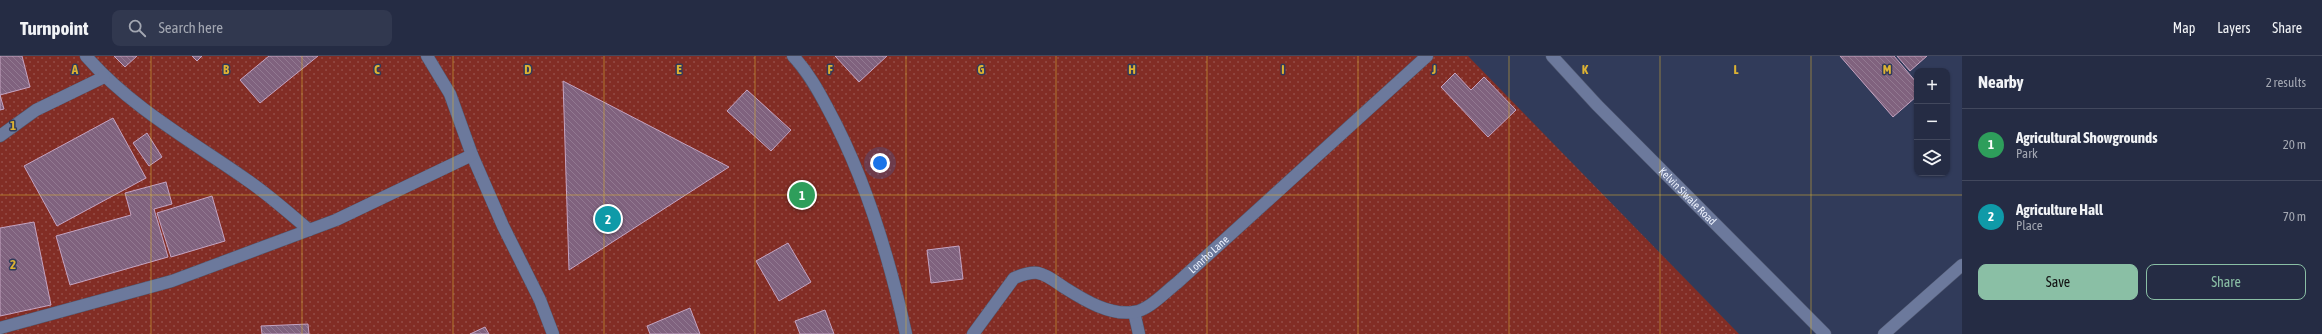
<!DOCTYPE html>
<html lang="en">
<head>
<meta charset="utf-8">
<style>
  body { margin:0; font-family:"Asap Condensed",sans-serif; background:#31384f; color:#f1f3f6 }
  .controls { position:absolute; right:12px; top:12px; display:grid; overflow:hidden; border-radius:8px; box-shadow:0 1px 3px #0004 }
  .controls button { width:36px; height:36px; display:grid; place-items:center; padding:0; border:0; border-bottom:1px solid #42485d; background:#252c44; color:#f1f3f6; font:20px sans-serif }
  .you { position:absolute; left:880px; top:107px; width:14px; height:14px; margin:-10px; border:3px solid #fff; border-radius:50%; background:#1a73e8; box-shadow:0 0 0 6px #1a73e833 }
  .badge { display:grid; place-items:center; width:26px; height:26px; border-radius:50%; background:#8abfa5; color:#fff; font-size:13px; font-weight:700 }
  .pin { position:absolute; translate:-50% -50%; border:2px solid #fff; box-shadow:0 1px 4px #0006 }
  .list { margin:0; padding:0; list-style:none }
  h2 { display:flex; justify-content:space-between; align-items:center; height:52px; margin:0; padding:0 16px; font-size:17px }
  h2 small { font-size:13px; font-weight:400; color:#a3a7b2 }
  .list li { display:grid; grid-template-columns:26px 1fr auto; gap:12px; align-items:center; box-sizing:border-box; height:72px; padding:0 16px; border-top:1px solid #42485d }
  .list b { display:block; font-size:15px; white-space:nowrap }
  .list p { margin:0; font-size:13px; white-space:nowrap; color:#a3a7b2 }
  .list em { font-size:13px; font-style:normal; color:#a3a7b2 }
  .actions { display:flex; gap:8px; padding:12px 16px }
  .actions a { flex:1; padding:9px 0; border:1px solid #8abfa5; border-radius:8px; text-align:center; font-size:14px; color:#8abfa5 }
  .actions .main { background:#8abfa5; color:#111 }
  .icon { flex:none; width:22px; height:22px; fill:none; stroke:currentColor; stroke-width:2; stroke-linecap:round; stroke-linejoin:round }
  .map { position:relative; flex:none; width:1962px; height:278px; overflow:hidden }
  header { display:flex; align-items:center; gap:24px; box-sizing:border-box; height:56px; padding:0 20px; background:#252c44; border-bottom:1px solid #42485d }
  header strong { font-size:19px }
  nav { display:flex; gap:22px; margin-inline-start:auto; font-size:14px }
  .search { width:280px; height:36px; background:#31384f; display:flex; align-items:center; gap:10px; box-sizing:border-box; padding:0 14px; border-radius:8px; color:#a3a7b2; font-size:15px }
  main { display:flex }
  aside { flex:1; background:#252c44 }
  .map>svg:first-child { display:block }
  .park { fill:url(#park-dots) }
  .building { fill:url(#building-back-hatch); stroke:#c5a4c2 }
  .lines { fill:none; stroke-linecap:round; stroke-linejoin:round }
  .minor-casing { stroke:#505870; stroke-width:13 }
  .minor { stroke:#6c799c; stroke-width:12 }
  .grid { fill:none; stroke:#dcb233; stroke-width:1; stroke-opacity:0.55 }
  .labels { text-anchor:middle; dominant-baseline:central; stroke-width:3; stroke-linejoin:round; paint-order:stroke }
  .street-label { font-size:11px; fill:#ecf1fd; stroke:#313b5a }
  .grid-label { font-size:13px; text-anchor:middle; font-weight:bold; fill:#dcb233; stroke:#313b5a; stroke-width:3; stroke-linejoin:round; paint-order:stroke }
</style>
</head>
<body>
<header>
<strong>Turnpoint</strong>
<div class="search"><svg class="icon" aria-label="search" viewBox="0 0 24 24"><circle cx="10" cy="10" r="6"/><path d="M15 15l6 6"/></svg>Search here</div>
<nav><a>Map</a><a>Layers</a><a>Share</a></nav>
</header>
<main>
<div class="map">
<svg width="1962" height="278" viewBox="0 0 1962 278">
  <defs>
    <pattern id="park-dots" width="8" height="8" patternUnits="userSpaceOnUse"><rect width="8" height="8" fill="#822d25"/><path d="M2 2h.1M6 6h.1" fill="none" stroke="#944c46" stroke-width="1.8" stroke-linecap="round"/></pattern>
    <pattern id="building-back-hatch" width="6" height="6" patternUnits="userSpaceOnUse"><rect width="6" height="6" fill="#80627e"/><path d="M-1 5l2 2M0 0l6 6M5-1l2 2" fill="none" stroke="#927991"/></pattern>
  </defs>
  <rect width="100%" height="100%" fill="#313b5a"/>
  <path class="park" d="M0,0H1468L1739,278H0Z"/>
  <path class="building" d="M0,0H22L30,31L0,39L4,53L0,54Z
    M114,0H137L125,11Z
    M192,0H202L197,5Z
    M269,0H318L260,47L240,24Z
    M835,0H887L859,26Z
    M1840,0H1894L1917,27V40L1893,61Z
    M1897,0H1927L1910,15Z
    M1455,17L1471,34L1484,21L1516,54L1488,81L1441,31Z
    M563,25L729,111L569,214Z
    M747,34L791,74L771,95L727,55Z
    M113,62L146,122L57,170L24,110Z
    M147,77L162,101L149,110L133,87Z
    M166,126L172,148L154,153L168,201L70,229L56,180L131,159L125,137Z
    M212,140L225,185L171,201L157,157Z
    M34,166L51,249L0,260V172Z
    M788,187L811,226L779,245L756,205Z
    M959,190L963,223L931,227L927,194Z
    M690,252L700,278H650L647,270Z
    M825,254L834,278H800L795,265Z
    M308,268L309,278H262L261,270Z
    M485,271L489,278H470Z"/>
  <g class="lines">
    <defs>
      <g id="minor">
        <path d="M86,0C130,51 193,86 247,124C269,139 289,157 309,174"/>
        <path d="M427,0L450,38L472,99L503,170L540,244L553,278"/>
        <path d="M793,0C808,16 818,34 828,53C866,123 889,200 906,278"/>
        <path id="s1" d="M1552,0L1597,49L1825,278"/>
        <path d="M0,80L36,54L104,21"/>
        <path d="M1134,256L1139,278"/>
        <path d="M0,272L172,225L336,164L472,99"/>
        <path id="s2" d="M973,278L1014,222C1022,219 1029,216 1038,217C1048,219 1057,227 1065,232C1084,244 1110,260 1134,256C1149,254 1165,236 1177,227L1427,0"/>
        <path d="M1884,278L1962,209"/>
      </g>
    </defs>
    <use href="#minor" class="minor-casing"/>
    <use href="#minor" class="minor"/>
  </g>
  <path class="grid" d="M151,0V278M302,0V278M453,0V278M604,0V278M755,0V278M906,0V278M1056,0V278M1207,0V278M1358,0V278M1509,0V278M1660,0V278M1811,0V278M0,139H1962"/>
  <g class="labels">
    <g class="street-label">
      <text stroke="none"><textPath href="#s1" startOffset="195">Kelvin Siwale Road</textPath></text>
      <text stroke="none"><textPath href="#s2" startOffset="295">Lonrho Lane</textPath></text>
    </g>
  </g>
  <g class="grid-label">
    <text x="75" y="18">A</text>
    <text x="226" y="18">B</text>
    <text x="377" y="18">C</text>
    <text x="528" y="18">D</text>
    <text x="679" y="18">E</text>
    <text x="830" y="18">F</text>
    <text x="981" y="18">G</text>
    <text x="1132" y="18">H</text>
    <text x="1283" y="18">I</text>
    <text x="1434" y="18">J</text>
    <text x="1585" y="18">K</text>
    <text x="1736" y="18">L</text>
    <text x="1887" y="18">M</text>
    <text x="13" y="74">1</text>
    <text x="13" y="213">2</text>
  </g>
</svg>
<div class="controls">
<button>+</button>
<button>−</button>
<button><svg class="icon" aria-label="layers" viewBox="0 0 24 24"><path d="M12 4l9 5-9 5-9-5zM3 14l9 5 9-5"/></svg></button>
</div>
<div class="you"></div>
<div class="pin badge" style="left:802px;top:139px;background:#2e9e5b">1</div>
<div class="pin badge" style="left:608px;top:163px;background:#0f9aa8">2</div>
</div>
<aside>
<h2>Nearby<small>2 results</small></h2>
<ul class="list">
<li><span class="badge" style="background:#2e9e5b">1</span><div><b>Agricultural Showgrounds</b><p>Park</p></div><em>20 m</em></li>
<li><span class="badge" style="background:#0f9aa8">2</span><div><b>Agriculture Hall</b><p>Place</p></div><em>70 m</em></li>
</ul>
<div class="actions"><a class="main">Save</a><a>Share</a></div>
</aside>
</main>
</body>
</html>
